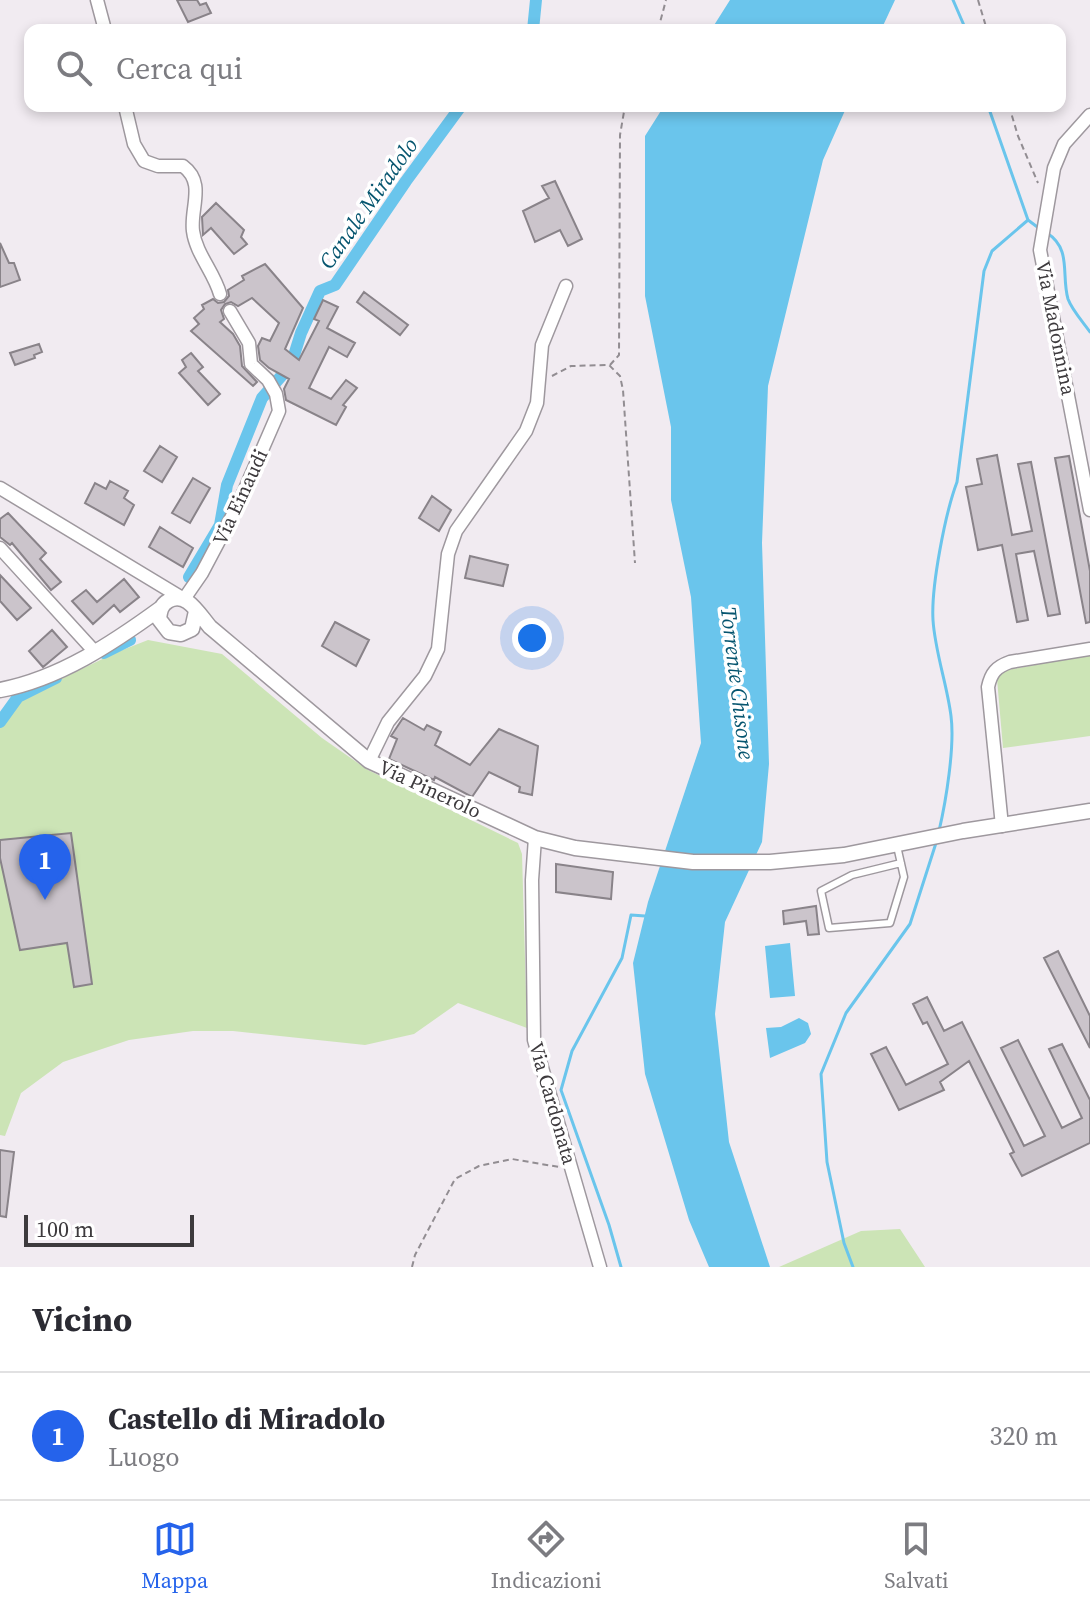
<!DOCTYPE html>
<html lang="it">
<head>
<meta charset="utf-8">
<style>
  body { margin:0; font-family:"Source Serif 4",serif; background:#f2f2f3; color:#2b2b33 }
  .scale { position:absolute; left:24px; bottom:20px; width:170px; box-sizing:border-box; padding-left:8px; border:4px solid #3d3a3d; border-top:0; font-size:22px; line-height:28px; white-space:nowrap; color:#3d3a3d; -webkit-text-stroke:6px #fff; paint-order:stroke }
  .you { position:absolute; left:532px; top:638px; width:28px; height:28px; margin:-20px; border:6px solid #fff; border-radius:50%; background:#1a73e8; box-shadow:0 0 0 12px #1a73e833 }
  .badge { display:grid; place-items:center; width:52px; height:52px; border-radius:50%; background:#2563eb; color:#fff; font-size:26px; font-weight:700 }
  .pin { position:absolute; translate:-50% -66px; filter:drop-shadow(0 2px 4px #0008) }
  .pin::after { content:''; position:absolute; top:42px; width:28px; height:24px; background:inherit; clip-path:polygon(0 0,100% 0,50% 100%) }
  .list { margin:0; padding:0; list-style:none }
  h2 { display:flex; justify-content:space-between; align-items:center; height:104px; margin:0; padding:0 32px; font-size:34px }
  h2 small { font-size:26px; font-weight:400; color:#7c7c81 }
  .list li { display:grid; grid-template-columns:52px 1fr auto; gap:24px; align-items:center; box-sizing:border-box; height:128px; padding:0 32px; border-top:2px solid #e1e1e2 }
  .list b { display:block; font-size:30px; white-space:nowrap }
  .list p { margin:0; font-size:26px; white-space:nowrap; color:#7c7c81 }
  .list em { font-size:26px; font-style:normal; color:#7c7c81 }
  .icon { flex:none; width:44px; height:44px; fill:none; stroke:currentColor; stroke-width:2; stroke-linecap:round; stroke-linejoin:round }
  .map { position:relative; flex:none; width:1090px; height:1267px; overflow:hidden }
  .search { position:absolute; background:#fff; box-shadow:0 4px 12px #0003; left:24px; right:24px; top:24px; height:88px; display:flex; align-items:center; gap:20px; box-sizing:border-box; padding:0 28px; border-radius:16px; color:#7c7c81; font-size:30px }
  .sheet { height:232px; background:#fff }
  nav { display:flex; justify-content:space-around; align-items:center; box-sizing:border-box; height:112px; border-top:2px solid #e1e1e2; background:#fff; font-size:22px; color:#7c7c81 }
  nav a { display:grid; justify-items:center; gap:4px }
  nav .on { color:#2563eb }
  .map>svg:first-child { display:block }
  .green { fill:#cce4b6 }
  .water { fill:#6ac5ec }
  .lines { fill:none; stroke-linecap:round; stroke-linejoin:round }
  .stream { stroke:#6ac5ec; stroke-width:3 }
  .canal { stroke:#6ac5ec; stroke-width:12 }
  .building { fill:#cbc4cb; stroke:#898389; stroke-width:2 }
  .service-casing { stroke:#9e989e; stroke-width:9 }
  .minor-casing { stroke:#9e989e; stroke-width:15 }
  .tertiary-casing { stroke:#9e989e; stroke-width:17 }
  .path { stroke:#928d92; stroke-width:2; stroke-dasharray:6 4; stroke-linecap:butt }
  .service { stroke:#fff; stroke-width:6 }
  .minor { stroke:#fff; stroke-width:12 }
  .tertiary { stroke:#fff; stroke-width:14 }
  .labels { text-anchor:middle; dominant-baseline:central; stroke-width:7; stroke-linejoin:round; paint-order:stroke }
  .street-label { font-size:20px; fill:#3d3a3d; stroke:#fff }
  .water-label { font-size:22px; font-style:italic; fill:#06556f; stroke:#fff }
</style>
</head>
<body>
<div class="map">
<svg width="1090" height="1267" viewBox="0 0 1090 1267">
  <rect width="100%" height="100%" fill="#f1ebf1"/>
  <path class="green" d="M148,640L222,654L322,738L368,770L518,843L522,854L527,1028L458,1003L414,1034L365,1045L233,1031H193L129,1040L63,1062L21,1093L5,1136L0,1135V727L21,698L115,653Z
    M1090,655V736L1003,748L997,679L1002,671Z
    M900,1229L925,1267H779L861,1231Z"/>
  <path class="water" d="M730,0H895L881,30H711Z
    M664,106H847L823,160L768,386L762,543L769,764L762,842L725,922L715,1014L729,1142L770,1267H709L689,1220L645,1074L633,963L648,902L701,743L691,597L671,500V427L645,296V136Z
    M790,943L795,996L770,998L765,946Z
    M799,1018L808,1023L811,1034L805,1043L770,1058L766,1028L781,1027Z"/>
  <g class="lines">
    <path class="stream" d="M953,0L966,30
      M988,106L1028,220L1040,229
      M1047,233C1072,249 1061,275 1068,299C1072,310 1083,322 1090,332
      M939,831C946,801 955,746 951,716C947,684 935,652 933,620C931,587 945,514 957,482L984,271L992,251L1028,220
      M621,1267L609,1225L561,1090L572,1051L622,958L631,915L645,916
      M853,1267L844,1243L827,1162L821,1074L846,1013L910,924L936,843"/>
    <path class="canal" d="M533,30L536,0
      M189,577L220,525L227,485L262,398L291,365L301,333L320,291L335,285L406,181L461,106
      M104,653L130,640
      M0,722L18,697L56,678"/>
  </g>
  <path class="building" d="M177,0H197L200,5L206,3L211,13L188,22Z
    M555,181L582,239L568,246L560,230L535,242L523,211L549,198L542,186Z
    M216,203L244,230L241,237L247,244L234,254L211,228L203,235L202,217Z
    M0,243L9,263H14L20,280L0,287Z
    M265,264L303,308L285,349L299,360L319,321L314,319L323,300L338,307L327,328L355,343L347,357L329,347L309,388L331,399L346,380L357,388L343,405L346,407L336,425L286,400L284,389L289,379L269,368L260,360L258,346L262,338L270,341L279,323L252,298L238,306L231,302L225,304L221,310L224,319L220,322L233,334L240,346L242,366L257,382L253,386L191,331L199,324L194,318L204,309L202,305L213,299L218,303L224,302L229,296L228,290L244,280L242,276Z
    M364,292L408,325L400,335L357,302Z
    M39,344L42,352L34,355L35,358L15,365L10,353Z
    M191,353L203,367L198,371L220,394L208,405L179,373L186,367L182,360Z
    M160,446L177,457L162,482L144,471Z
    M997,455L1012,535L1032,531L1018,464L1031,462L1060,614L1048,616L1034,551L1016,554L1028,620L1017,622L1002,545L978,550L966,487L982,484L977,459Z
    M1069,456L1090,571V622L1086,623L1055,458Z
    M193,478L210,488L190,523L172,513Z
    M110,481L128,491L124,498L134,505L124,525L85,503L95,483L106,489Z
    M432,496L451,510L439,531L419,518Z
    M8,513L46,553L40,559L61,582L51,590L12,543L10,545L0,537V519Z
    M160,527L193,548L183,567L149,547Z
    M470,556L508,565L503,586L465,578Z
    M0,575L31,608L17,620L0,601Z
    M124,579L139,597L120,612L114,605L93,624L72,601L86,590L97,602Z
    M335,622L369,640L356,666L322,646Z
    M52,630L67,647L43,667L29,651Z
    M403,718L424,730L427,725L441,732L435,745L470,765L499,729L538,746L532,795L519,792L520,787L489,772L472,797L435,777L434,780L389,759L397,739L391,736Z
    M71,833L92,984L74,987L67,943L20,950L0,858V840Z
    M556,864L613,872L611,899L556,892Z
    M816,906L819,934L808,935L806,921L784,924L783,911Z
    M1058,951L1090,1016V1048L1044,958Z
    M927,997L944,1031L962,1022L1024,1146L1045,1136L1001,1048L1018,1040L1062,1128L1082,1118L1049,1049L1062,1044L1090,1100V1143L1022,1176L1010,1154L1014,1152L969,1061L940,1082L944,1090L899,1110L871,1054L886,1047L906,1085L948,1064L927,1022L923,1024L913,1004Z
    M0,1150L14,1152L6,1217L0,1216Z"/>
  <g class="lines">
    <defs>
      <path id="service" d="M897,846L904,877L890,923L829,928L821,891L852,875L901,863"/>
      <path id="minor" d="M97,0L105,30
        M125,106L134,144L144,161L158,166H183C206,183 190,208 193,231C196,254 214,272 220,294
        M1090,115L1064,144L1054,168L1040,250L1090,510
        M0,488L182,598
        M0,548L95,652
        M184,599L202,573L239,503L279,411L276,394L268,380L251,364L249,343L230,311
        M369,761L388,722L425,676L438,649L448,554L456,531L526,431L537,403L542,345L566,286
        M1002,826L988,687C991,673 996,667 1010,662L1090,649
        M535,838L532,880L534,1040L600,1267"/>
      <path id="tertiary" d="M196,611L192,629L181,634L169,632L159,619C160,611 161,605 168,601C186,589 200,616 210,627L369,761L535,838L575,848L693,862H770L844,855L963,831L1090,811
        M0,690C59,679 113,643 161,608"/>
    </defs>
    <use href="#service" class="service-casing"/>
    <use href="#minor" class="minor-casing"/>
    <use href="#tertiary" class="tertiary-casing"/>
    <path class="path" d="M978,0L987,30
      M658,30L666,0
      M1009,106L1018,136L1038,183
      M610,365L619,355L620,135L625,106
      M552,376L571,366L609,365L620,376L623,390L635,563
      M412,1267L415,1255L455,1179L479,1166L512,1159L559,1167"/>
    <use href="#service" class="service"/>
    <use href="#minor" class="minor"/>
    <use href="#tertiary" class="tertiary"/>
  </g>
  <g class="labels">
    <g class="street-label">
      <text transform="translate(1056 328) rotate(79)">Via Madonnina</text>
      <text transform="translate(240 497) rotate(-65)">Via Einaudi</text>
      <text transform="translate(430 789) rotate(25)">Via Pinerolo</text>
      <text transform="translate(553 1103) rotate(74)">Via Cardonata</text>
    </g>
    <g class="water-label">
      <text transform="translate(368 203) rotate(-55)">Canale Miradolo</text>
      <text transform="translate(738 683) rotate(83)">Torrente Chisone</text>
    </g>
  </g>
</svg>
<div class="scale">100 m</div>
<div class="you"></div>
<div class="pin badge" style="left:45px;top:900px">1</div>
<div class="search"><svg class="icon" aria-label="search" viewBox="0 0 24 24"><circle cx="10" cy="10" r="6"/><path d="M15 15l6 6"/></svg>Cerca qui</div>
</div>
<section class="sheet">
<h2>Vicino<small></small></h2>
<ul class="list">
<li><span class="badge">1</span><div><b>Castello di Miradolo</b><p>Luogo</p></div><em>320 m</em></li>
</ul>
</section>
<nav>
<a class="on"><svg class="icon" aria-label="map" viewBox="0 0 24 24"><path d="M3 6l6-2 6 2 6-2v14l-6 2-6-2-6 2zM9 4v14M15 6v14"/></svg>Mappa</a>
<a><svg class="icon" aria-label="directions" viewBox="0 0 24 24"><path d="M12 3l9 9-9 9-9-9zM9 14v-3h6M13 9l2 2-2 2"/></svg>Indicazioni</a>
<a><svg class="icon" aria-label="saved" viewBox="0 0 24 24"><path d="M7 4h10v16l-5-4-5 4z"/></svg>Salvati</a>
</nav>
</body>
</html>
